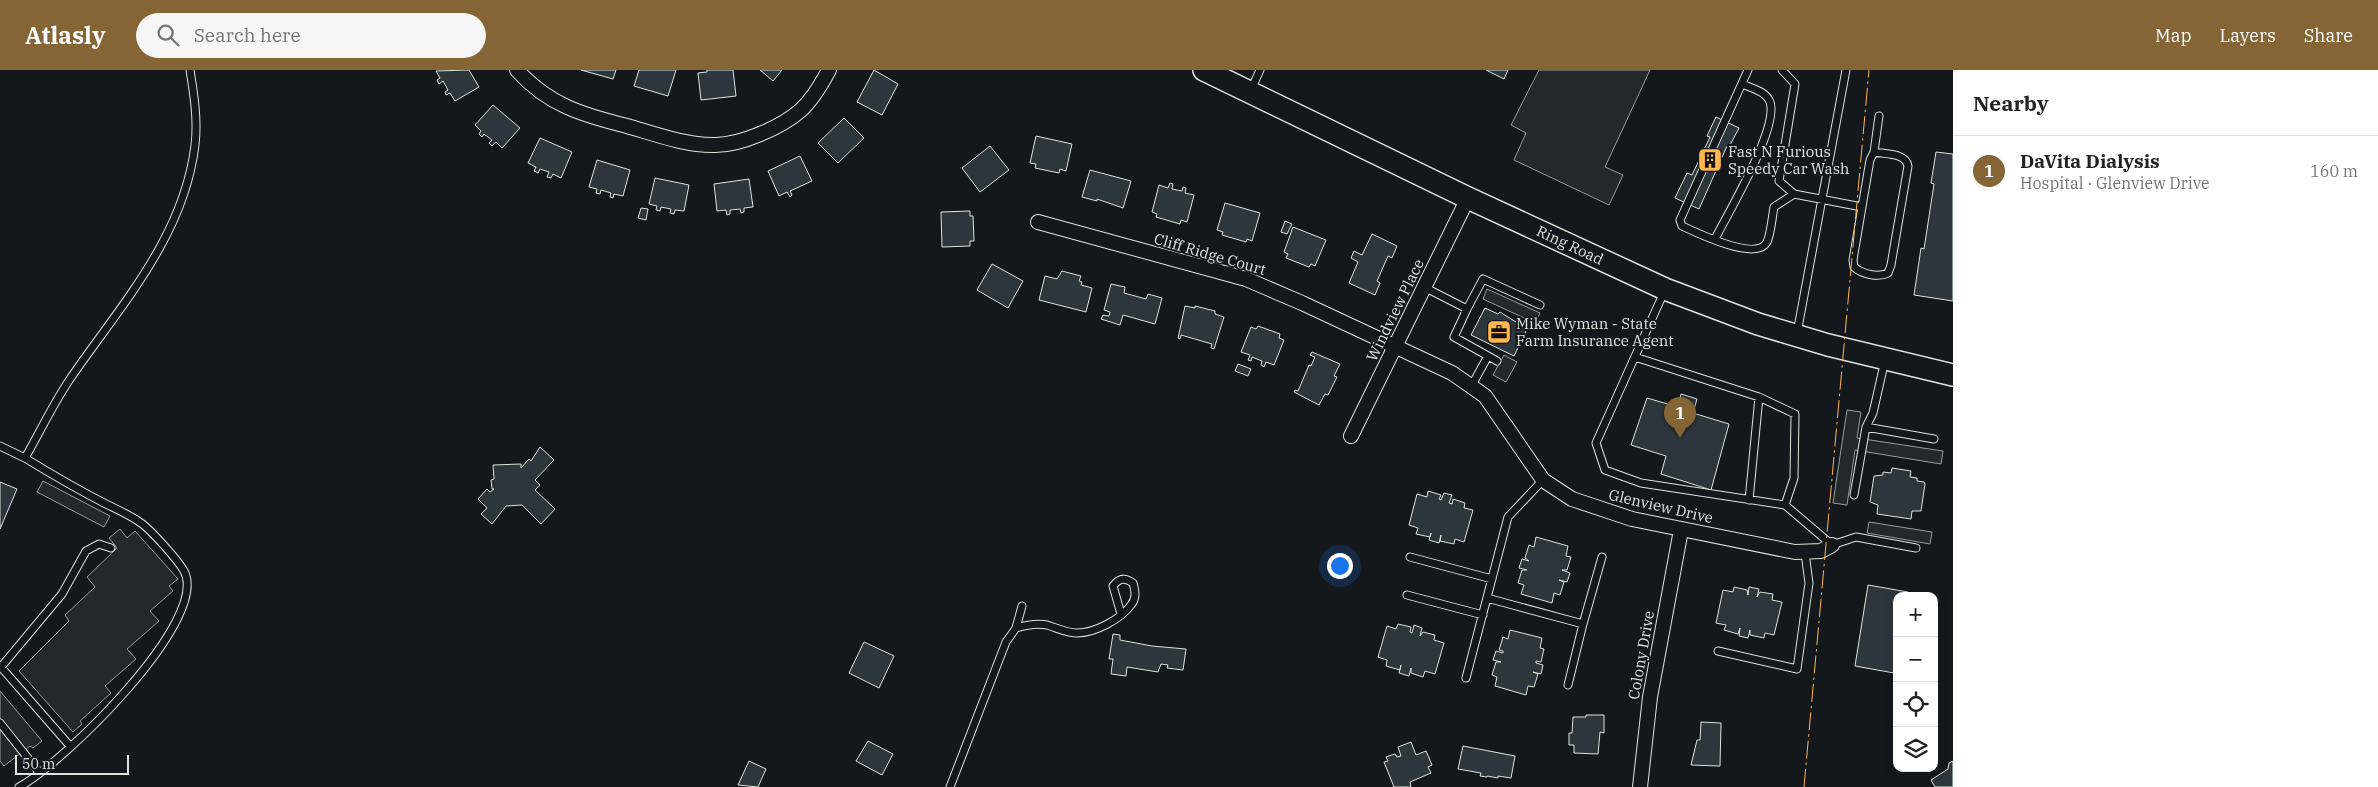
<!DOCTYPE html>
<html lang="en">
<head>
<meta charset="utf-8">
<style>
  body { margin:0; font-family:"IBM Plex Serif",serif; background:#f6f6f6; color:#222 }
  .controls { position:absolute; right:15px; bottom:15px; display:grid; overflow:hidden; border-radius:10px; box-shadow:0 2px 12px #0003 }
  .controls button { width:45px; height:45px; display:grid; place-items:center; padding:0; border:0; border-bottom:1px solid #e0e0e0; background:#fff; color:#222; font:25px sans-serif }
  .scale { position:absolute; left:15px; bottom:12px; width:114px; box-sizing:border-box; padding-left:5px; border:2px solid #d8e6dc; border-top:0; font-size:14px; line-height:18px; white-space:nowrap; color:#d8e6dc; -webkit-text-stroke:4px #14181c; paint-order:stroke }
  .you { position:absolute; left:1339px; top:495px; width:18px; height:18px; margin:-12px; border:4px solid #fff; border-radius:50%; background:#1a73e8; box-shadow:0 0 0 8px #1a73e833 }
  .badge { display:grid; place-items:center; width:32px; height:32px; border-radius:50%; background:#856535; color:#fff; font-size:16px; font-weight:700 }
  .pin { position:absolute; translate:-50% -41px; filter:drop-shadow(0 1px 2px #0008) }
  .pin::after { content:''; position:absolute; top:26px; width:18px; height:15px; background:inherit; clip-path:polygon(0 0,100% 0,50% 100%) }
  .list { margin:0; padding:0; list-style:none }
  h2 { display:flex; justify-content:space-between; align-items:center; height:65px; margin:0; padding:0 20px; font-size:21px }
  h2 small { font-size:16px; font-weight:400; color:#767676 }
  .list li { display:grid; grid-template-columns:32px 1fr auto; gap:15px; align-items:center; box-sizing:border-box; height:70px; padding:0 20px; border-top:1px solid #e0e0e0 }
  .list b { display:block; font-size:19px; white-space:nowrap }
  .list p { margin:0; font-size:16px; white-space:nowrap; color:#767676 }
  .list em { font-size:16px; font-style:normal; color:#767676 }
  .icon { flex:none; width:28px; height:28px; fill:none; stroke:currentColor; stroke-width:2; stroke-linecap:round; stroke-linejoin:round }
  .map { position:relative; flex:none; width:1953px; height:717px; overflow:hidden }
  header { display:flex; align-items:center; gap:30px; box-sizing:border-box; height:70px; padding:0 25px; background:#856535; color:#fff }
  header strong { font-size:24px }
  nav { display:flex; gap:28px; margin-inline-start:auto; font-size:18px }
  .search { width:350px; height:45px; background:#f6f6f6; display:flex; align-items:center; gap:12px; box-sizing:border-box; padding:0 18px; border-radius:28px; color:#767676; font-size:19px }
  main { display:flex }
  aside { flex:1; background:#fff }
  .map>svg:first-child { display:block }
  .parking { fill:#24282b; stroke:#939e99 }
  .building { fill:#2c363c; stroke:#d8e6dc }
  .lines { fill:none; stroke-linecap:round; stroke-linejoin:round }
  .service-casing { stroke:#d8e6dc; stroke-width:9 }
  .minor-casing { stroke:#d8e6dc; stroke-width:16 }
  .primary-casing { stroke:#d8e6dc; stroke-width:24 }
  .service { stroke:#14181c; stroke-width:7 }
  .minor { stroke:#14181c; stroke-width:14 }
  .primary { stroke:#14181c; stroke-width:21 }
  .power { stroke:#ffb74d; stroke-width:1; stroke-dasharray:18 4 2.5 4; stroke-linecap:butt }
  .labels { text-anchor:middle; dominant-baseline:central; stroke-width:4; stroke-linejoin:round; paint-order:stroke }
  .poi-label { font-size:15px; fill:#d8e6dc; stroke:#14181c; text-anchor:start }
  .street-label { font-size:15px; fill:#d8e6dc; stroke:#14181c }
</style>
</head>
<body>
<header>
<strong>Atlasly</strong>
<div class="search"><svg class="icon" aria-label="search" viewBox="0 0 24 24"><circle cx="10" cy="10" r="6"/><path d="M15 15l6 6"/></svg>Search here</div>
<nav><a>Map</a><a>Layers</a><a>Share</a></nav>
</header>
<main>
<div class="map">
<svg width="1953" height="717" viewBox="0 0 1953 717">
  <rect width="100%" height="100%" fill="#14181c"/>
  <path class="parking" d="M1539,0H1650L1605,97L1623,105L1609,135L1514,90L1526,63L1511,55Z
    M1487,219L1540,243L1535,253L1483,229Z
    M1504,285L1517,292L1506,312L1493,305Z
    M1847,340L1861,342L1857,368L1943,381L1941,394L1855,380L1847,435L1833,433Z
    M43,411L110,446L104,457L37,422Z
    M1869,452L1932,462L1930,474L1867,463Z
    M120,459L127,468L135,461L178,509L169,516L173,521L150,541L159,551L127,579L136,589L105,616L111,623L80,651L82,654L73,662L19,601L69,551L65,545L95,517L87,507L117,478L109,468Z
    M0,621L42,671L33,678L30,676L4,696L0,691Z"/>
  <path class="building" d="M469,0L479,17L455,31L450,23L446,25L445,22L448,20L443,11L439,14L437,10L440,8L436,1Z
    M581,0H616L613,9Z
    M639,0H676L668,26L634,16Z
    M707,0H733L736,26L701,30L698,3L707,2Z
    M760,0H782L773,11Z
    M874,0L898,14L882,45L857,32Z
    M1486,0H1508L1504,9Z
    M493,35L520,58L502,78L496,72L492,76L489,73L492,70L484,64L482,67L479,64L481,61L475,55Z
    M1716,47L1739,58L1729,77L1727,76L1699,139L1675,128L1687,103L1692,105L1710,67L1707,66Z
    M844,48L864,68L838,93L818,73Z
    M1036,66L1072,74L1066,101L1060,99L1059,103L1035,98L1036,94L1030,93Z
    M540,68L572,82L561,108L553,104L551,108L547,107L549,102L540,99L538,103L534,101L536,97L528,93Z
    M990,76L1009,100L980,122L962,98Z
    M1936,82L1953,84V231L1914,225L1921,178L1924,179L1934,114L1931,113Z
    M800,86L812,111L790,121L792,125L790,127L787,122L779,126L768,101Z
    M597,90L630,100L623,126L614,124L613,128L610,127L611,123L601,120L600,124L596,123L597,119L589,117Z
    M1090,100L1131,111L1123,138L1097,129V131L1082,127Z
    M655,108L689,115L684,141L675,140L674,144L670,143L671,139L661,137L660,141L656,140L657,136L649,134Z
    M749,109L753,137L744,138V142L741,143L740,139L730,140V144L727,145L726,140L717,141L714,114Z
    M1170,113L1173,114L1172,119L1182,121L1183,117L1186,118L1185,123L1194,125L1187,152L1181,150L1180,154L1156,147L1157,144L1152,142L1159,115L1168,118Z
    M1225,133L1260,143L1252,171L1247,169L1246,172L1222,165L1223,162L1217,160Z
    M641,138L648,139L646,150L638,148Z
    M970,141V146H973L974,171H970V176L942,177L941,142Z
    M1285,151L1292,154L1287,164L1281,162Z
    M1293,157L1326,170L1315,196L1311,194L1309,197L1286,188L1288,184L1284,182Z
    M1372,164L1397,176L1392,188L1388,186L1377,211L1380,213L1375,225L1349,213L1358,192L1351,188L1354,181L1362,185Z
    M992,194L1023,211L1008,238L977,220Z
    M1062,201L1081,206L1079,211L1082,212L1081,215L1092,218L1086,242L1039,230L1045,206L1057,209Z
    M1111,214L1125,217L1124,223L1146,229L1148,224L1162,228L1155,254L1123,245L1120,255L1101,249L1103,245L1109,246L1110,242L1104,240Z
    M1185,236L1195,238V236L1215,241V244L1224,247L1214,279L1211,278L1212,274L1181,265L1180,269L1178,268Z
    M1485,238L1498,244L1500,242L1527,259L1514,286L1471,265Z
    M1258,256L1280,264L1279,268L1284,270L1274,295L1266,292L1264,297L1261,295L1262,291L1252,287L1251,291L1248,290L1250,285L1241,282L1251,257L1256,259Z
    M1312,282L1340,294L1334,306L1337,307L1328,325L1325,324L1319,335L1294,322L1295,320L1298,321L1309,295L1311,296L1315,287L1310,285Z
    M1238,294L1251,299L1248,306L1235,301Z
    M1681,324L1697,329L1693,343L1729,354L1711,420L1661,404L1666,386L1631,375L1647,328L1678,337Z
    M540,377L554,390L535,410L540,415L535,420L555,439L541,454L522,435L506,436L492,454L481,444L487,438L478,429L487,419L490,422L494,419H492L491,410L494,409L493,395L521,394V398L529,389L531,391Z
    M1892,398L1911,401L1910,407L1917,408V411L1924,412L1925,414L1921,441H1912L1911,449L1877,444L1878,435L1870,432L1874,406L1883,405V402L1891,403Z
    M0,412L17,419L0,459Z
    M1428,421L1441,425L1439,429L1441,430L1444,423L1452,425L1449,433L1452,434L1453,429L1465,433L1464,438L1473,440L1464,472L1455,469L1454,474L1440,471L1441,465L1439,473L1429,470L1431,463L1430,467L1416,464L1418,458L1409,455L1417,424L1427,427Z
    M1536,467L1568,476L1566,486L1571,487L1567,500H1562L1570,503L1567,512L1559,510L1564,512L1560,525L1554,523L1552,533L1521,524L1524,515L1518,513L1522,500H1527L1519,498L1522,489L1529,491L1525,488L1529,475L1534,477Z
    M1868,515L1908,522L1907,526H1897V588L1894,603L1855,596Z
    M1734,517L1747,520L1748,525L1749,517L1759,519L1757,527L1760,522L1773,524L1772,530L1782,532L1774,565L1765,563L1764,568L1750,565V560L1748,568L1739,566L1740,558L1738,564L1724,560L1726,555L1716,553L1723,520L1733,522Z
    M1398,554L1411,557L1410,562L1412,563L1414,555L1422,558L1420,566L1423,562L1435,565L1434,570L1444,573L1435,604L1425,601L1423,607L1411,603V598L1409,606L1399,603L1401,595L1400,600L1386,596L1387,590L1378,587L1387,556L1396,559Z
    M1510,560L1542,568L1540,578L1544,579L1541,592L1536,591V593L1543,595L1541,604L1533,602L1538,604L1534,617L1528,616L1526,625L1495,616L1497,607L1492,605L1496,592H1501L1493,590L1496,581L1503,583V581L1499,580L1503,567L1508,569Z
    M1113,564L1120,565V570L1152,576L1186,579L1183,600L1167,598L1168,595L1161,594L1158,602L1127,597L1126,606L1111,604L1113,589H1109Z
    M864,572L894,586L879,618L849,603Z
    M1586,645H1604V663L1600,662L1598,684L1574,683V675H1569V663H1572L1573,647H1586Z
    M1701,652L1721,653L1720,696L1691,695L1697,670H1700Z
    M868,671L893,684L882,705L856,691Z
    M1411,672L1416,685L1426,681L1432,695L1428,697L1431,703L1410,712L1411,717H1394L1384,692L1388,691L1386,687L1395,684L1397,687L1401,686L1398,677Z
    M1463,676L1515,686L1511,708L1498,706V708L1487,706V707L1480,706L1481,703L1458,699Z
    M749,691L766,699L758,717L738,715Z
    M1953,691V717H1935L1931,710L1948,699L1949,693Z"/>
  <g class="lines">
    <defs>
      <path id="service" d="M1748,0L1680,150L1682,156C1697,163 1757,192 1767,172C1771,163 1772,148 1774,137L1794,124
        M1782,0L1795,14L1779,111L1794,124L1862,137L1853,190L1854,197C1862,204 1878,208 1888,203L1891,195L1908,96C1906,83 1885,84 1874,82L1879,46
        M1251,20L1260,0
        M1862,137L1870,90L1874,82
        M1715,169C1728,143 1779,58 1770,32C1766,21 1751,18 1742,14
        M1424,217L1467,239L1483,209L1540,235
        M1467,239L1454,267L1497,291
        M1797,263L1846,0
        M1635,287L1759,327L1795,344L1794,408L1785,435L1641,413L1605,400L1596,373L1664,222
        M1472,315L1488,286
        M1866,357L1873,343L1885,290
        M0,376L25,388
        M1854,425L1866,357L1934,369
        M1749,430L1759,327
        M1785,435L1832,475L1856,467L1916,478
        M1410,487L1492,509
        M1407,525L1483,545
        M1487,528L1583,554L1568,615
        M1583,554L1602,487
        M1016,558C1026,555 1037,553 1047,555C1057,558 1067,563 1077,563C1095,563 1121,549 1131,535C1137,528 1135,520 1133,513C1125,507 1119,508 1113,516L1121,544
        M1718,581L1797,599L1809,513L1805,483
        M0,596L70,676
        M1,597L62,524L86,481L99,474L111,478
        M1466,608L1508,447L1543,410
        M0,653L39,702
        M19,717C61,695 211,550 184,501C178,490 151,460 141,453C130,445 116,439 104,433C77,419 51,404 25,388C40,362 53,334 70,309C120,236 184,167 195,75C198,50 194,25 190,0
        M950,717L1006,572L1016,558L1022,536"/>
      <path id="minor" d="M517,0C548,35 583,45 627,56C655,64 684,75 713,75C739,76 782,57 801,40C813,29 821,15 829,0
        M1038,152L1246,209L1302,233L1452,303L1485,326L1543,410L1572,429L1632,449L1795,482L1821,481L1832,475
        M1351,366L1468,128
        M1640,717L1650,627L1681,460"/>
      <path id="primary" d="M1204,0L1468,128L1665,219L1758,254L1828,275L1953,305"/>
    </defs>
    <use href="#service" class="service-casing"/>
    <use href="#minor" class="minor-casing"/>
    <use href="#primary" class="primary-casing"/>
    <use href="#service" class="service"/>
    <use href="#minor" class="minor"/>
    <use href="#primary" class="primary"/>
    <path class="power" d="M1804,717L1869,0"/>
  </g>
  <defs>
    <symbol id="building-square" viewBox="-11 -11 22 22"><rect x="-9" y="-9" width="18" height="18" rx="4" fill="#ffb74d" stroke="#14181c"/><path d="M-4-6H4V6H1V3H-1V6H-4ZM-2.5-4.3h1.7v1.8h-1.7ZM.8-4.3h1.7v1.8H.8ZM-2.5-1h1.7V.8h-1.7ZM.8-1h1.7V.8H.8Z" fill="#111"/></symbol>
    <symbol id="office-square" viewBox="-11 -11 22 22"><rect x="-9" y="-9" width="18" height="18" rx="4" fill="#ffb74d" stroke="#14181c"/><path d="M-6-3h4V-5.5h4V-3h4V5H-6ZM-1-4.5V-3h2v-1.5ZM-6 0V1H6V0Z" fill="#111"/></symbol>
  </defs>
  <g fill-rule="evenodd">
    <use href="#building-square" x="1696" y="76" width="28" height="28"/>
    <use href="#office-square" x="1485" y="248" width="28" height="28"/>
  </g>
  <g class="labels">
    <g class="poi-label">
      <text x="1728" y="81">Fast N Furious<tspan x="1728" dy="17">Speedy Car Wash</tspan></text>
      <text x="1516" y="253">Mike Wyman - State<tspan x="1516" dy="17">Farm Insurance Agent</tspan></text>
    </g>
    <g class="street-label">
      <text transform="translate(1570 175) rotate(25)">Ring Road</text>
      <text transform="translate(1210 184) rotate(16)">Cliff Ridge Court</text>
      <text transform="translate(1395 240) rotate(-64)">Windview Place</text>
      <text transform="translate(1661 436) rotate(13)">Glenview Drive</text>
      <text transform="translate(1641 585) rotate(-80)">Colony Drive</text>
    </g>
  </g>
</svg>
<div class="controls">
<button>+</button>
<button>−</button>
<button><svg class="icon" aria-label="locate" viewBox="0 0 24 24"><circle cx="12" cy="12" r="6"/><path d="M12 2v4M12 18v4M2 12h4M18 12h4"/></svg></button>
<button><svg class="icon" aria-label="layers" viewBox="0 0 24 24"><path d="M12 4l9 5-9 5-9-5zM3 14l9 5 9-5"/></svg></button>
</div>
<div class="scale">50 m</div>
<div class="you"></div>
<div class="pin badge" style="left:1680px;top:368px">1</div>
</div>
<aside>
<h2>Nearby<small></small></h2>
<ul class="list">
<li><span class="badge">1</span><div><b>DaVita Dialysis</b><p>Hospital · Glenview Drive</p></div><em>160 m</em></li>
</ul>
</aside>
</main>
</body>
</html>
